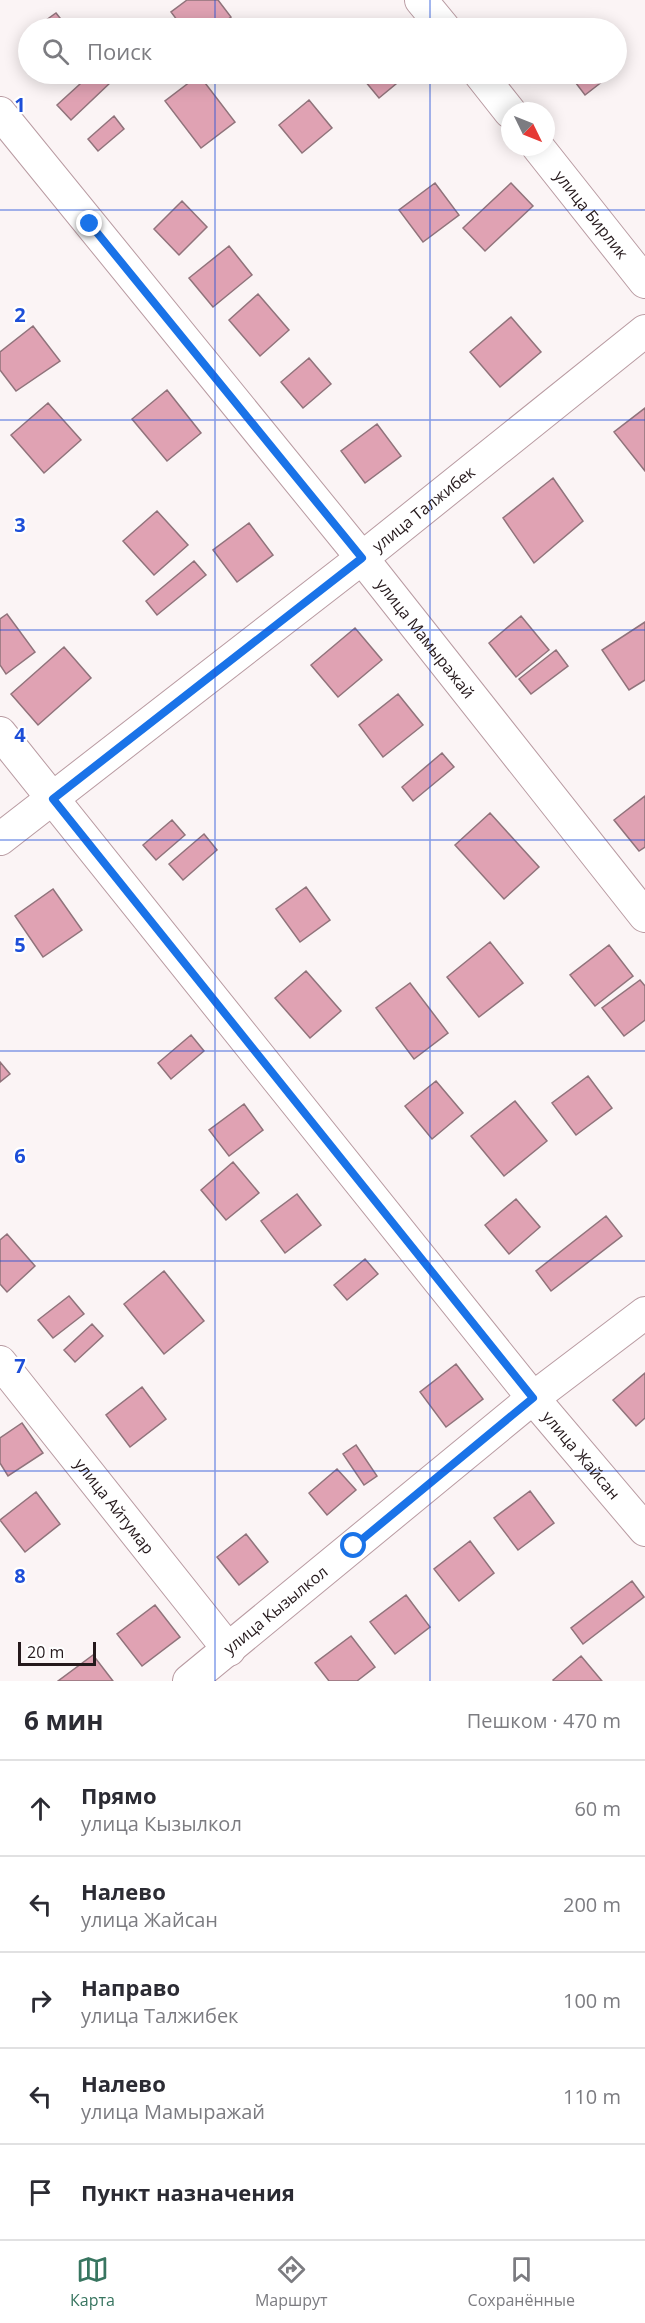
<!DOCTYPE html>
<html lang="ru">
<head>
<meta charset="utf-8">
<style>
  body { margin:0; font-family:"Open Sans",sans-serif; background:#f2f2f3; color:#2b2b33 }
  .compass { position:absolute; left:501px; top:102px; width:54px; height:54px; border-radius:50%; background:#fff; box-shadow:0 3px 15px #0003; rotate:133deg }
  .scale { position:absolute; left:18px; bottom:15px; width:78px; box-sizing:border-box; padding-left:6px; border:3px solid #25191c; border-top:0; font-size:16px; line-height:21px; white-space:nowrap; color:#25191c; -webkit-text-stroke:4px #fff; paint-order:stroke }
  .stop { position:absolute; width:18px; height:18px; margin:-14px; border:4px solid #1a73e8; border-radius:50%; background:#fff }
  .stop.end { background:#1a73e8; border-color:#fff; box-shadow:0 2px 6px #0008 }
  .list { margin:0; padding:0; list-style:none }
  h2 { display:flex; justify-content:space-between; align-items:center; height:78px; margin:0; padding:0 24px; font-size:26px }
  h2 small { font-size:20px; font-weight:400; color:#7c7c81 }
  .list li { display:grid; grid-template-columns:39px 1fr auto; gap:18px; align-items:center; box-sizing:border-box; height:96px; padding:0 24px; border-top:2px solid #e1e1e2 }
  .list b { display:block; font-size:22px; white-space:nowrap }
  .list p { margin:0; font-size:20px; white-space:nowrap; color:#7c7c81 }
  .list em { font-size:20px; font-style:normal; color:#7c7c81 }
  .icon { flex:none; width:33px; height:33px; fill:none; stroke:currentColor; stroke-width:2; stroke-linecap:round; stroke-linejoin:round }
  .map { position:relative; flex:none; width:645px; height:1681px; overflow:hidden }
  .search { position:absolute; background:#fff; box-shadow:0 3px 15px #0003; left:18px; right:18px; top:18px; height:66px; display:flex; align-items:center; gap:15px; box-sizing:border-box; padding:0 21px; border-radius:33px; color:#7c7c81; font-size:22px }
  .sheet { height:558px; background:#fff }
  nav { display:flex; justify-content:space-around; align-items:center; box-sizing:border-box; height:84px; border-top:2px solid #e1e1e2; background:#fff; font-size:16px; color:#7c7c81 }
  nav a { display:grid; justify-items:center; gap:3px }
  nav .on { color:#387560 }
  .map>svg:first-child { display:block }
  .building { fill:#e0a2b3; stroke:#90737b; stroke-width:1.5 }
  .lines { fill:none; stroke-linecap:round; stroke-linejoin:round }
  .minor-casing { stroke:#b99ba2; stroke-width:34 }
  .minor { stroke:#fff; stroke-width:32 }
  .route { stroke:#1a73e8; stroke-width:8 }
  .grid { fill:none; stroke:#1d4ed8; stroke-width:1.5; stroke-opacity:0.55 }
  .labels { text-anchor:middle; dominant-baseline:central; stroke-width:4.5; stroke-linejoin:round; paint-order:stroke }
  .street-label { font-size:16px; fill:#25191c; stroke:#fff }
  .grid-label { font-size:20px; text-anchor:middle; font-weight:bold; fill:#1d4ed8; stroke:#fff; stroke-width:4.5; stroke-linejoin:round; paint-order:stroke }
</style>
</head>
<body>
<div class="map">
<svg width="645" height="1681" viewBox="0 0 645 1681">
  <rect width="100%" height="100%" fill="#fbf4f5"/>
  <path class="building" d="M187,0H218L231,17L216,28H183L171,12Z
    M56,13L68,28H35Z
    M91,74H103L111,82L71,120L57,105Z
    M374,74H408L379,98L365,81Z
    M569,74H612L585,95Z
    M199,75L235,122L201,148L165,101Z
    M309,100L332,128L302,153L279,125Z
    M114,116L124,129L98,151L88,139Z
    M435,183L459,215L423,242L399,210Z
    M511,183L533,206L485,251L463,228Z
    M182,201L207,227L179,255L154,229Z
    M229,246L252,275L213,307L189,278Z
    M258,294L289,330L260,356L229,320Z
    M511,317L541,352L500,387L470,352Z
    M33,326L60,361L16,391L0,370V352Z
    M309,358L331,384L303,408L281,382Z
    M167,390L201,433L167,461L132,419Z
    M48,403L81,440L44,473L11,435Z
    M645,408V471L614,432Z
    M377,424L401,456L365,483L341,451Z
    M553,478L583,521L534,563L503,518Z
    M157,511L188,545L154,575L123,541Z
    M249,523L273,555L237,582L213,550Z
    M194,561L206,575L157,615L146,601Z
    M7,614L35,652L6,674L0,665V619Z
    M521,616L549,650L516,677L489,643Z
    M645,622V680L629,690L602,650Z
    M355,628L382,660L338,697L311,665Z
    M64,647L91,678L38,725L11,694Z
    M556,650L568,666L531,694L519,679Z
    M398,694L423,725L383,757L359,725Z
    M442,753L454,767L413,801L402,787Z
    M645,796V847L639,851L614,820Z
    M490,813L539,867L504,899L455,845Z
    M172,820L185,835L156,860L143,845Z
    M204,834L217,850L183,880L169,864Z
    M306,887L330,920L300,942L276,909Z
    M53,889L82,930L43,957L15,916Z
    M490,942L523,983L479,1017L447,977Z
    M609,945L633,976L595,1006L570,975Z
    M306,971L341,1011L310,1038L275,998Z
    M640,980L645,986V1020L624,1036L602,1008Z
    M410,983L448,1033L414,1059L376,1008Z
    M191,1035L204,1051L171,1079L158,1063Z
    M0,1062L10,1074L0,1082Z
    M588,1076L612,1108L576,1135L552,1103Z
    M436,1081L463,1113L432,1139L405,1106Z
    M515,1101L547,1141L504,1176L471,1136Z
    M244,1104L263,1130L229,1156L209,1130Z
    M233,1162L259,1193L226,1220L201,1190Z
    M297,1194L321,1225L285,1253L261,1221Z
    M516,1199L540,1227L509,1254L485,1225Z
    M606,1216L622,1236L551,1291L536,1271Z
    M7,1234L35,1266L7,1292L0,1284V1240Z
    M365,1259L378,1274L347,1300L334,1285Z
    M164,1271L204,1321L164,1354L124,1304Z
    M69,1296L84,1314L53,1338L38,1320Z
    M92,1324L103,1336L75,1362L64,1350Z
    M456,1364L483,1399L446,1427L420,1392Z
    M645,1373V1418L636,1426L613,1400Z
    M142,1387L166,1419L130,1447L106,1415Z
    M22,1423L43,1453L8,1476L0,1463V1438Z
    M356,1445L377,1476L364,1485L343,1454Z
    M337,1469L356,1490L327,1515L309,1493Z
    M530,1491L554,1523L518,1550L494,1518Z
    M36,1492L60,1524L25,1552L0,1520Z
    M246,1534L268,1562L239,1585L217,1557Z
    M470,1541L494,1573L459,1601L434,1569Z
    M632,1581L644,1597L583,1644L571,1628Z
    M406,1595L430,1627L395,1654L370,1622Z
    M155,1605L180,1637L142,1666L117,1634Z
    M351,1636L375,1667L357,1681H329L315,1663Z
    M93,1655L113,1681H58Z
    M581,1656L602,1681H554L553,1680Z"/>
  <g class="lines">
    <defs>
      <g id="minor">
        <path d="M421,0L444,28"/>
        <path d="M480,74L510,112"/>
        <path id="s1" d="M0,113L362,558L645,916"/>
        <path id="s2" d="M538,147L645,282"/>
        <path id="s3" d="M0,733L533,1398L645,1530"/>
        <path id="s4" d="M0,839L362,558L645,331"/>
        <path id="s5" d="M0,1362L229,1650"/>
        <path id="s6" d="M189,1681L533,1398L645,1313"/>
      </g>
    </defs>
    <use href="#minor" class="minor-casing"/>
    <use href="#minor" class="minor"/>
  </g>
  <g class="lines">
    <path class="route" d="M90,224L362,558L53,799L533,1398L354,1546"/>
  </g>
  <path class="grid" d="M215,0V28M430,0V28M215,74V1681M430,74V1681M0,210H645M0,420H645M0,630H645M0,840H645M0,1051H645M0,1261H645M0,1471H645"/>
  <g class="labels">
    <g class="street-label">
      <text stroke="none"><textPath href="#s2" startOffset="86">улица Бирлик</textPath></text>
      <text stroke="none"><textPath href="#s4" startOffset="537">улица Талжибек</textPath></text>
      <text stroke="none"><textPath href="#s1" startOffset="676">улица Мамыражай</textPath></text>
      <text stroke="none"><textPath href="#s3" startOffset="927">улица Жайсан</textPath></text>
      <text stroke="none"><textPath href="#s5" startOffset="184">улица Айтумар</textPath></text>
      <text stroke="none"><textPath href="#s6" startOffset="112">улица Кызылкол</textPath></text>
    </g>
  </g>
  <g class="grid-label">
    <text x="20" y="112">1</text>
    <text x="20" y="322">2</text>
    <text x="20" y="532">3</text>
    <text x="20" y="742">4</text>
    <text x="20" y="952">5</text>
    <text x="20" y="1163">6</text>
    <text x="20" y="1373">7</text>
    <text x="20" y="1583">8</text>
  </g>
</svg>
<svg class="compass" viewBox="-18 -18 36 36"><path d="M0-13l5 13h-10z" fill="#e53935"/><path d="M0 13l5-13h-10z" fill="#7c7c81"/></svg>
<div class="scale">20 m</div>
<div class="stop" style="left:354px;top:1546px"></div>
<div class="stop end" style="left:90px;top:224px"></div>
<div class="search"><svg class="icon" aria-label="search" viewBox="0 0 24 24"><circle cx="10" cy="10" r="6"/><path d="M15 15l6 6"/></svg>Поиск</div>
</div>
<section class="sheet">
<h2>6 мин<small>Пешком · 470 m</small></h2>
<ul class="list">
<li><svg class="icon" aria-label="ahead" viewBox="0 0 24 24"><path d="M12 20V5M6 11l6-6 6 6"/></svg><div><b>Прямо</b><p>улица Кызылкол</p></div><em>60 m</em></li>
<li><svg class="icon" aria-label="left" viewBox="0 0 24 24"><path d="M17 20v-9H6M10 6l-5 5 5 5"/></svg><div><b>Налево</b><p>улица Жайсан</p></div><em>200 m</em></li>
<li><svg class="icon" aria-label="right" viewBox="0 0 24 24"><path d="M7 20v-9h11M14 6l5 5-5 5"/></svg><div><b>Направо</b><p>улица Талжибек</p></div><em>100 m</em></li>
<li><svg class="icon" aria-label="left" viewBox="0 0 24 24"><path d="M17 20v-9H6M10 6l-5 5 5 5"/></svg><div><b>Налево</b><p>улица Мамыражай</p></div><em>110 m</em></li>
<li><svg class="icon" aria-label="arrive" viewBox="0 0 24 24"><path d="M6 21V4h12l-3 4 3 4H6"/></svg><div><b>Пункт назначения</b></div></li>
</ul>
</section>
<nav>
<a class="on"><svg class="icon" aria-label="map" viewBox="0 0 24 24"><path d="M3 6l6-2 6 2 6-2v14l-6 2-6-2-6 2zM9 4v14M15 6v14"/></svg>Карта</a>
<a><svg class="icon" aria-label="directions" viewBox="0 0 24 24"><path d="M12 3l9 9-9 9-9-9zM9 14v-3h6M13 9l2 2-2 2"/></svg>Маршрут</a>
<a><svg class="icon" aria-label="saved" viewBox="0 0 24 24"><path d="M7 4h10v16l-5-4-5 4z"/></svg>Сохранённые</a>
</nav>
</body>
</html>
